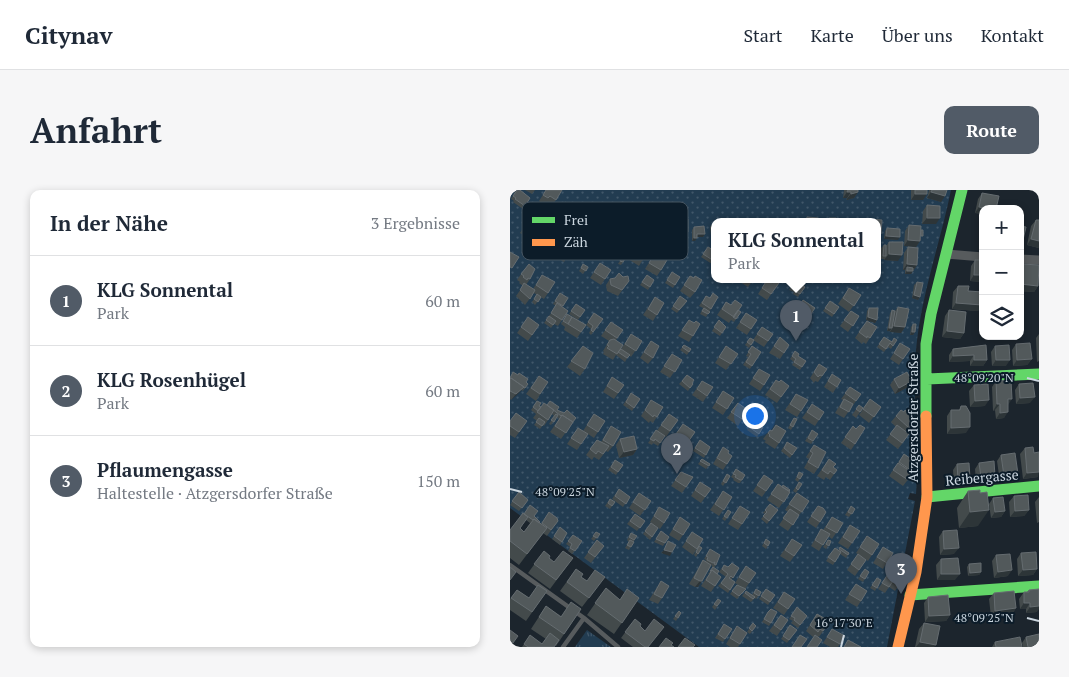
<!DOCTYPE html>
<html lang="de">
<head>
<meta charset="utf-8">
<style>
  body { margin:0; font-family:"PT Serif",serif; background:#f6f6f7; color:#1f2937 }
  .controls { position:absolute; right:15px; top:15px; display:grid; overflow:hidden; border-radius:10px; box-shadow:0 2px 8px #0003 }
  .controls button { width:45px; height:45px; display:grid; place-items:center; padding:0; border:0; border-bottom:1px solid #e0e1e3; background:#fff; color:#1f2937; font:25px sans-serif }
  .you { position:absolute; left:244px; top:225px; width:18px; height:18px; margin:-12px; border:4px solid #fff; border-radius:50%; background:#1a73e8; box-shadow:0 0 0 8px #1a73e833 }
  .badge { display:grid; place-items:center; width:32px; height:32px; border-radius:50%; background:#515b67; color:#fff; font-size:16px; font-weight:700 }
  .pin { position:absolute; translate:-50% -41px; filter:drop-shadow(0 1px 2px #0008) }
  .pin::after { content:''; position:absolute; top:26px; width:18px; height:15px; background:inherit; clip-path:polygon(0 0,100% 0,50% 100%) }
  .popup { position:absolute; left:201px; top:28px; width:170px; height:65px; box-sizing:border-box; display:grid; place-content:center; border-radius:10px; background:#fff; filter:drop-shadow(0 1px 4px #0005); font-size:16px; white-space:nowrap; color:#747a83 }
  .popup b { font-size:19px; color:#1f2937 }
  .popup::after { content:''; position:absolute; left:50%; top:100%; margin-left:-10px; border:10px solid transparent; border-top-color:#fff }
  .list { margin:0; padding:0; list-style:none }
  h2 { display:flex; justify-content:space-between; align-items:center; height:65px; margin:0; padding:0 20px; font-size:21px }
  h2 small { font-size:16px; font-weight:400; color:#747a83 }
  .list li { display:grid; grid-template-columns:32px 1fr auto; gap:15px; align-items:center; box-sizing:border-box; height:90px; padding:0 20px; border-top:1px solid #e0e1e3 }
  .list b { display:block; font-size:19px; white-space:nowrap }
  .list p { margin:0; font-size:16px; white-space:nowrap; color:#747a83 }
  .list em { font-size:16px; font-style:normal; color:#747a83 }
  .icon { flex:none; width:28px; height:28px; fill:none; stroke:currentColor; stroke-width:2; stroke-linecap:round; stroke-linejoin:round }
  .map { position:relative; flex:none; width:529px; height:457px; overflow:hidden; border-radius:10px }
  header { display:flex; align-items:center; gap:30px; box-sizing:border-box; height:70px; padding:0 25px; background:#fff; border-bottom:1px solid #e0e1e3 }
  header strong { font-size:24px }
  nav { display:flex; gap:28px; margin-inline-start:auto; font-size:18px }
  .intro { display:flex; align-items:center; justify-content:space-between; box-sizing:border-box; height:120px; padding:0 30px }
  h1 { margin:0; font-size:35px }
  .button { padding:12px 22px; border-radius:10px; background:#515b67; color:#fff; font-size:18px; font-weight:700 }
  main { display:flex; gap:30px; padding:0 30px }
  aside { flex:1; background:#fff; border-radius:10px; box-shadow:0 2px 8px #0003 }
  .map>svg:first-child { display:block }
  .grass { fill:url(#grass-tufts) }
  .garden { fill:url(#garden-dots); fill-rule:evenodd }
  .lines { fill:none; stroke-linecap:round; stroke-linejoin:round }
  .lane { stroke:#575b5d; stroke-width:4.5 }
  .street { stroke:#575b5d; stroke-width:9 }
  .fast { stroke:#63d668; stroke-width:11 }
  .slow { stroke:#ff974d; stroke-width:11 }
  .wall { fill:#434a4b; fill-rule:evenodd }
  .shaded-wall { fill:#2d3538 }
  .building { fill:#52595b; stroke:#656c70 }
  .ticks { fill:none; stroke:#cbd6df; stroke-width:2 }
  .labels { text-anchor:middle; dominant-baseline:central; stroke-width:4; stroke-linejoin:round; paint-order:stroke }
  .street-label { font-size:14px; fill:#cbd6df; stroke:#0c1c29 }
  .key { fill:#0c1c29; stroke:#455460; stroke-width:1 }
  .key-label { font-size:14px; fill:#cbd6df }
  .ticks-label { font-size:12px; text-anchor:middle; fill:#cbd6df; stroke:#0c1c29; stroke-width:4; stroke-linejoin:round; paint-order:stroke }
</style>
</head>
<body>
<header>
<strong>Citynav</strong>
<nav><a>Start</a><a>Karte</a><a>Über uns</a><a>Kontakt</a></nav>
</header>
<div class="intro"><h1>Anfahrt</h1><a class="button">Route</a></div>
<main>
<aside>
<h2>In der Nähe<small>3 Ergebnisse</small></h2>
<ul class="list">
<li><span class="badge">1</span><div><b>KLG Sonnental</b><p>Park</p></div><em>60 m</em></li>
<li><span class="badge">2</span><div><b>KLG Rosenhügel</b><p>Park</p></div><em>60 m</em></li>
<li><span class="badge">3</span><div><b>Pflaumengasse</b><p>Haltestelle · Atzgersdorfer Straße</p></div><em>150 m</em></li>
</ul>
</aside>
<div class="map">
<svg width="529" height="457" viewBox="0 0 529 457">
  <defs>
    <pattern id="grass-tufts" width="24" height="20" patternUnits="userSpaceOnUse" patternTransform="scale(1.25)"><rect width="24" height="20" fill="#223c51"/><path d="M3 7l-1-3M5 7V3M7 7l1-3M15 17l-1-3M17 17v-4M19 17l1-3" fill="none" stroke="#41576a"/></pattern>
    <pattern id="garden-dots" width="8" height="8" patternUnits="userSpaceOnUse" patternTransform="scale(1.25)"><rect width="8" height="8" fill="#223c51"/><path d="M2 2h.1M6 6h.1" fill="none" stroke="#41576a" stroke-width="1.8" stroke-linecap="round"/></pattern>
  </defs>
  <rect width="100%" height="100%" fill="#1c252d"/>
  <path class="grass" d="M77,440L101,457H65Z"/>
  <path class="garden" d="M0,0H441C430,54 411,105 406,160C401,208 410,256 406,304L400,303L398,309L405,311L377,457H189L0,318ZM205,32H367V90H205Z"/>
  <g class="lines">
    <path class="lane" d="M0,375L74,428L108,457
      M53,457L74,428"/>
    <path class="street" d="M436,64L473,67
      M510,69L529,70"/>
    <path class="fast" d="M417,189L529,184
      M416,226V154L421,124L452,0
      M417,307L529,296
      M400,405L529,396"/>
    <path class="slow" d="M388,457L406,382L417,307L416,226"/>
  </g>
  <path class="wall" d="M6,0L20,8L13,19L3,12L4,11L1,9Z
    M15,0H25L22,4Z
    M36,0H52L42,16L36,12L34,15L29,11Z
    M334,0H348V2L344,8L336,10L337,8H333Z
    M401,0H417L413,10H401Z
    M419,0H437L431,12L417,8Z
    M472,3L473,19V24L465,23L468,9Z
    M55,12L64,18L57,27L49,22Z
    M417,15L426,34H412L413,21Z
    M72,16L79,33L74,39L72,37L71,39L62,31Z
    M146,17L153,34L148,40L136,35L142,23Z
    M22,25L25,44L21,50L10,43Z
    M48,26L61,35L58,40L54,37L51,42L42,36Z
    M166,30L178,42L174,48H162L161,36Z
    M526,30H529V58L517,55L521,36Z
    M205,31V46H201L200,37Z
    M399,35L411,49L406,57L394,56L395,41Z
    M77,36L84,40L80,47L73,42Z
    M184,37L195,44L193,47H187L185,51H182V40Z
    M377,38L388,50L374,49L375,41Z
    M105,45L115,50L108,61L99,54Z
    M55,49L65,56L54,72L44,66Z
    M83,49L87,61L85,64L76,59Z
    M129,52L140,58L129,76L118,69Z
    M379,52L388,71L374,70V68V69H371V58L374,55L376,56Z
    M198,57L205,70L202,74L191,67Z
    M398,57L407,75L401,84H395V80H393L394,63Z
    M115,62L113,72L111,75L108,74Z
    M145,63L151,80L147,86L135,79Z
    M465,70H473V92L460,91L461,76Z
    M90,73L101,80L91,95L80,88Z
    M73,74L78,77L73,84L69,81Z
    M512,74L528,96L524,102L510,101V76Z
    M162,82L170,87L163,98L155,93Z
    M11,84L20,89L16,95L23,99L32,85L38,103L34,109L24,103L15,115L6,106L13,96L9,93L10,92L7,90Z
    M137,85L144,90L138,100L130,95Z
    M180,86L184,88L185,102L180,108L170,101Z
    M113,87L119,91L108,106L97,101L96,95L100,89Z
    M227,90H243L238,97Z
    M257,90L269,93L257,110L248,104Z
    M286,90L295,97L288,107L283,104L284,102L279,100Z
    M407,92L410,107L408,110L402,108L404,95Z
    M448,96L458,101L472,115L468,121L442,119L443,102Z
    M339,98L351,105L339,122L328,114Z
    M50,103L58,108L52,117L58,121L48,136L44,134L41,138L34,133L46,116L43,114Z
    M27,104L31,107L25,115L22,112Z
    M170,106L175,114L167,123L161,119Z
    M196,106L200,108L208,107L196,127L190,124L193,118L189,116Z
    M145,107L154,113L143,131L133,125Z
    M293,110L305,118L294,134L282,127Z
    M320,111L329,117L322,127L313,121Z
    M216,112L231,122L224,132L221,130L219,133L207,125Z
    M66,114L75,120L68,130L59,124Z
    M388,117L395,137L391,143L377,141L380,123L382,120L385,121Z
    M359,118L367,130L365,133L356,130L357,121Z
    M439,120L454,143L450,149L432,147L435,126Z
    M341,121L349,126L338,142L330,136Z
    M84,123L93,129L81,145L79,143L81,139L76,135Z
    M236,123L247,130L237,145L226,138Z
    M57,124L76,135L67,148L54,140L55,137L51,134Z
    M18,127L29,135L18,151L7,143Z
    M179,130L184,133L190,134L179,152L168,146Z
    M209,130L216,137L210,146L202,141Z
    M101,132L113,140L106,150L111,159L121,144L132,151L121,167L119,165L115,172L106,165L103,170L93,164L94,162L93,161L99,151L91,146Z
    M403,134L405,142L403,145H400L401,137Z
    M252,137L263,144L254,157L243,150Z
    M367,137L356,154L353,152L352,154L345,148L349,142Z
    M529,144V171L527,172L526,148Z
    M270,147L279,155L270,169L259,163Z
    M374,147L382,152L387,150L381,159L378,157L374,162L367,157Z
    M240,148L244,150L239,158L235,155Z
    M141,151L143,168L138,174L130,168Z
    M390,153L400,159L389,175L380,169Z
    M506,154L522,169L517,175L503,176L502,160Z
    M174,155L181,159L177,165L170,160Z
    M476,155L477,170L473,176H460V171L439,172V165L443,159Z
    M73,156L75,179L70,186L57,177Z
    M216,156L228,164L216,180L205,173Z
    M242,156L251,162L240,179L233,175L238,167L236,166Z
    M485,156L496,176H482L481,162Z
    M285,161L288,166L296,171L290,180L282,175L284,172L280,169Z
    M162,164L172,170L160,188L150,182Z
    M309,174L317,179L308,192L305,191L304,193L300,188Z
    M249,179L254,195L250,201L239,194Z
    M322,184L331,190L323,203L314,197Z
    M177,185L183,194L178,201L169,194Z
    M29,186L38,192L26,211L16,204Z
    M102,187L114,195L104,209L93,202Z
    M384,189L402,191L398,197L385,204L380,195Z
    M266,190L269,192L279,196L267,213L255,205Z
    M192,191L203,197L193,212L182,205Z
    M486,191L498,215L494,228L486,229L485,220L483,221L482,197Z
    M16,192L18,194L13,201L11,200L1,210L0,209V195Z
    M509,194L520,213L506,214L505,200Z
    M464,195L475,216L460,217L459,201Z
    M340,197L351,204L334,228L325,223L333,210L331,209Z
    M213,201L224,208L213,225L202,218Z
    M121,203L130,209L122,221L113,215Z
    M286,204L291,221L287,227L275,220Z
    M360,209L371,217L359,233L349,225Z
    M141,210L153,217L143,233L140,231L139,233L131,226Z
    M27,211L29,216L31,217L37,215L54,223L66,228L51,249L40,242L49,229L47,227L41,235L39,234L44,226L42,224L34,236L33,235L30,239L24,235L27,231L23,228L26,224L21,220Z
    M228,213L238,220L228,236L217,228Z
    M302,214L314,222L305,236L292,228Z
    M349,215L353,218L346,228L342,225Z
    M451,216L456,243L437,244V226L441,220H449Z
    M84,224L95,231L84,248L78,244L67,260L57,254L68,238L73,241Z
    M159,224L168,230L156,247L155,246L148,256L143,253L142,255L138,253Z
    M386,226L403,233L397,242L395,250L388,259L376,250L386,237L381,232Z
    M284,228L287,229L281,240L278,238Z
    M0,231H17L5,248L0,245Z
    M173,234L185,242L167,267L164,264L161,268L156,265L158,261L154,258L162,246L164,247Z
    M241,234L243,235L253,237L247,247L237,240Z
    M266,235L269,253L265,259L254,252L256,251L253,249L260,240L262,241Z
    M101,236L103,256L98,262L96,261L89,270L84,267L82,270L76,265L87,250L91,252Z
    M343,236L345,254L341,260L331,253Z
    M302,240L308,244L301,254L295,251Z
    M110,249L127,259L123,265L109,268L106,255Z
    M190,250L200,257L194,268L183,261Z
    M277,252L287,258L280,268L271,261Z
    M304,255L308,278L304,284L294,278L299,269L296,267Z
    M213,257L218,263L217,274L213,280L203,274Z
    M515,258L524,263L529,262L528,287L513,289L510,264Z
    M394,264L404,271L398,280L403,283L393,296L379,286Z
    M491,265L508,284L504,290L490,292L487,271Z
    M192,269L200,274L196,279L188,274Z
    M319,269L323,277L327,280L320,290L316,287L314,290L307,286Z
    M105,270L113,275L106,285L98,280Z
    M469,273L485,286L481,292L466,293L465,279Z
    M447,274L456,294L444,295L443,280Z
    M226,279L235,285L230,293H228L223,290L224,289L221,287Z
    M171,282L183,287L172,303L161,296Z
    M289,282L293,284L288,292L285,290Z
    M217,284L220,286L213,296L211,294Z
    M254,285L263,291L252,307L243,301Z
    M190,292L201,299L191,313L181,306Z
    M289,292L292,294L286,303L283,301Z
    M268,294L280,302L269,318L257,310Z
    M109,299L120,307L113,317L102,309Z
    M213,301L222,307L209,326L200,320Z
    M458,301L468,336L449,338L447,318Z
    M9,302L18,310L9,321L0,315Z
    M129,303L141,311L130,326L119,318Z
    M287,303L299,311L278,341L269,335L278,322L275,320Z
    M504,306L519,320L514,326L500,327L499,312Z
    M529,307V332L527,333L525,312Z
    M483,308L495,321L491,327L481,328L479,314Z
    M100,309L105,312L100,319L95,316Z
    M260,314L268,320L257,334L251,329L255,324L253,323Z
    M230,316L240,322L228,340L218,334Z
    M308,316L310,332L306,338L297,332Z
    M341,316L345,319L339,327L335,325Z
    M149,317L154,333L150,339L144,335L148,338L140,350L133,344L141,333L140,332Z
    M218,320L221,322L215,331L212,329Z
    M39,322L48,331L37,346L33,343L9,375L0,368V340L14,324L24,326L31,334ZM16,330L20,333L14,342L10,339Z
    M125,324L135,331L127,341L117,334Z
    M170,327L180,334L169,351L159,345Z
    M322,327L333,333L322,349L318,346L309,361L301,356L311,339L313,340Z
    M340,335L350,341L338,359L328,353Z
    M50,337L57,343L50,355L42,349Z
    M151,341L155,353L153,356L144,352Z
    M433,341L444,364L430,365L429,347Z
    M86,342L90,344L84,351L81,349Z
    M182,342L193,349L183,365L172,357Z
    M121,343L127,346L119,360L115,358L119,352L117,350Z
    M63,345L72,351L62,364L58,361L60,357L56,354Z
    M357,346L369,354L358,371L346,363Z
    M256,349L260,352L256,359L252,356Z
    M282,349L292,355L280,372L270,366Z
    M87,350L94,356L81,373L74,368Z
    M318,350L321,351L316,359L313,357Z
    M189,356L192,358L186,367L184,365Z
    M330,357L339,363L336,368L330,364L323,375L316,371L325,358L329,360Z
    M373,357L383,363L373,379L363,373Z
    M200,359L206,375L204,378L207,384L211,387L201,402L191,396L199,384H198L203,377H202V375L200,376L188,397H185L179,394L193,370L195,371L196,370L194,369Z
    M34,361L39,368L44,372L63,368L40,399L18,383Z
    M511,363L527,379L523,385L508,386L507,369Z
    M348,364L356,370L345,386L337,380Z
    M486,365L498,386L484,388L482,371Z
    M431,369L445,390H427L426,375Z
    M459,374L471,382L469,385L458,386L457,377Z
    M214,375L218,377L229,378L221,390L225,392L218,403L208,396L216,387L209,382Z
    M236,376L246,383L233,402L227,409L220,404L227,395L231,397L225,393Z
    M66,379L71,387L77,391L95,387L72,417L50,401Z
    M355,379L359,382L353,392L348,389Z
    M380,381L389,395L385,401L379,397L375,403L368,399Z
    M367,388L371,390L365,401L360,398Z
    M151,391L152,408L148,414L139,410Z
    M346,394L351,411L347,417L335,410Z
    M96,398L110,410L129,408L104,444L77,425Z
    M246,399L251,402L246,409L245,408L241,412L232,406L236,401L242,405Z
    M256,399L265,405L258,415L249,409Z
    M7,400L19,408L37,401L16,431L0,420V409Z
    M519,400L527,422L516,423V419H510L509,409L514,402H517Z
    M274,402L285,409L274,425L263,418Z
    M484,403L506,418L502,424L481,427L479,409Z
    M418,407L440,425L436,431L415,432L414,413Z
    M208,409L211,411L205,420L202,417Z
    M36,416L51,426L71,419L46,456L45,455L44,457H12L20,445L32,454L36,449L21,439Z
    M287,417L297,426L288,438L281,433L283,431L279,429Z
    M169,421L171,423L166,431L163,429Z
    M258,422L261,433L259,436L252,432Z
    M307,424L313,431L318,434L309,447L305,445L303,447L296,441Z
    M271,425L278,430L267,446L259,441Z
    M125,429L130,436L135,441L139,457H123L111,448Z
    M243,433L246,436L240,444L237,442Z
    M414,433L424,457H405L409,439Z
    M214,434L222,439L213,452L205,448Z
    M280,435L287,440L277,453L271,449Z
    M227,436L237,443L228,457H220L216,454Z
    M322,439L330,454L328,457H320L313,453Z
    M516,447L529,457H513L512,453Z
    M485,452L512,457H482Z"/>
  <path class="shaded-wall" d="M337,2H341L337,8H333Z
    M348,2L344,8L336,10L341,4Z
    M421,2L435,6L431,12L417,8Z
    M405,4H417L413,10H401Z
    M469,17L478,19H473V24L465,23Z
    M417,28H430L426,34H412Z
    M205,40V46H201Z
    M166,42H178L174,48H162Z
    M187,44H195L193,47H185Z
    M367,44H371L367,50Z
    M376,46L390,47L388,50L374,49Z
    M184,48H187L185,51H182Z
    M521,49L529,51V58L517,55Z
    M398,50L410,51L406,57L394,56Z
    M379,64L392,65L388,71L374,70Z
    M397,74L407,75L403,81L397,77L395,80H393Z
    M397,81H403L401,84H395Z
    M464,85H473V92L460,91Z
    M510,94L528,96L524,102L510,101Z
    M404,105L410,107L408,110L402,108Z
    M446,113L472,115L468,121L442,119Z
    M358,127L367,130L365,133L356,130Z
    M384,136L395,137L391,143L380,142Z
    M379,138H382L380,141H377Z
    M437,141L454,143L450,149L432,147Z
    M402,142H405L403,145H400Z
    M464,165L460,171L439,172L443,166Z
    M522,169L517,175L503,176L507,170Z
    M464,170H477L473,176H460Z
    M486,170H500L496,176H482Z
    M402,191L398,197L385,204L389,198Z
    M14,197L9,203L1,210L6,204Z
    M525,207L520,213L506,214L510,208Z
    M498,209H502L498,215Z
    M479,210L475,216L460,217L465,211Z
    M487,214H490L485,220L483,221Z
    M498,222L494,228L486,229L490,223Z
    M460,237L456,243L437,244L441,238Z
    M127,259L123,265L109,268L114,262Z
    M529,282L528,287L513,289L517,283Z
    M508,284L504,290L490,292L494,286Z
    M485,286L481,292L466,293L471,287Z
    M460,288L456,294L444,295L448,289Z
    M479,320L468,336L449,338L460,322Z
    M519,320L514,326L500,327L505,321Z
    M495,321L491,327L481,328L485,322Z
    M449,358L444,364L430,365L434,359Z
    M154,360L162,362L160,366L151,363Z
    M527,379L523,385L508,386L513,380Z
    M502,380L498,386L484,388L488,382Z
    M471,382L469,385L458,386L460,383Z
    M431,384H450L445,390H427Z
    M190,391H192L188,397H185Z
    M514,413H520L516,419H510Z
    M529,416V419L527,422L516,423L520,417Z
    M506,418L502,424L481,427L485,421Z
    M440,425L436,431L415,432L419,426Z
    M410,452L426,455L424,457H406Z"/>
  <path class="building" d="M7,0H10L20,8L15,16L5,9L6,8L3,6Z
    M36,0H52L46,10L40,6L38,8L33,5Z
    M338,0H348V2L341,4V2H337Z
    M405,0H417V4H405Z
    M422,0H437L435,6L421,2Z
    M472,3L489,6L486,19H478L469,17Z
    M55,12L64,18L59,24L51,19Z
    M417,15L430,16V28H417Z
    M72,16L84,24L79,33L76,31L75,32L66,25Z
    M146,17L159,23L153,34L140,29Z
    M22,25L33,31L25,44L14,37Z
    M48,26L61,35L60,37L55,34L53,39L44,33Z
    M297,27L308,28V32H297Z
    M319,28H326V31H332V32H319Z
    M178,29V42H166V30Z
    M278,29H286L289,32H274Z
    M339,29H352V32H339Z
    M359,29L372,30L371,44H367V32H359Z
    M219,30V32H205V39V31Z
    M526,30H529V51L521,49Z
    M399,35L411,36L410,51L398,50Z
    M77,36L84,40L82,43L75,39Z
    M194,36L195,44H187V48H184V37Z
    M510,36L516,37L513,50H510Z
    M377,38L390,39V47L376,46Z
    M411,40H413V46H411Z
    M105,45L115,50L110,58L101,51Z
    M55,49L65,56L58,66L48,60Z
    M83,49L91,55L87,61L78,55Z
    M129,52L140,58L133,70L122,63Z
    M379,52H393L392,65L379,64Z
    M374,55H376V66H373Z
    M198,57L205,61L204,71L193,64Z
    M398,57L408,58L407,75L397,74Z
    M0,62L9,67L2,78L0,77Z
    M115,62L118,64L113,72L110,71Z
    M145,63L157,70L151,80L139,73Z
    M465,70H473V85H464Z
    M90,73L101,80L95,89L84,82Z
    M19,74L25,79L20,89L18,88L17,90L13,87L14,86L11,84Z
    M73,74L78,77L76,81L71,78Z
    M512,74L529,75L528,96L510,94Z
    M397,77L403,78V81H397Z
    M162,82L170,87L165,95L157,90Z
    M109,83L113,87L118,86L119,91L112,100L101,95L100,89L105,88Z
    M32,85L45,92L38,103L26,95Z
    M137,85L144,90L140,97L132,92Z
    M180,86L184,88L185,86L192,90L185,102L174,95Z
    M257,90H264L269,93L261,104L252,98Z
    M286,90H288L295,94L293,96L295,97L290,104L285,101L286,99L282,97Z
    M407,92L413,93L410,107L404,105Z
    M14,93L25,100L20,109L10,100Z
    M448,96H459L458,101L473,102L472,115L446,113Z
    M339,98L351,105L344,116L333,108Z
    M50,103L58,108L53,116L45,111Z
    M203,103L208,107L201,119L192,113L196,106L200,108Z
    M27,104L31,107L28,112L24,109Z
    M170,106L177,111L169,120L163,116Z
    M145,107L154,113L147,125L138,119Z
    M225,110L232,115L224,127L212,119L216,112L221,115Z
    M293,110L305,118L298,128L287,121Z
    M320,111L329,117L324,124L315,118Z
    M47,113L58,121L52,130L41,123Z
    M66,114L75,120L70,127L61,121Z
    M388,117L399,119L395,137L384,136Z
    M194,118L200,122L198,124L192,121Z
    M359,118H368L367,130L358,127Z
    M228,120L231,122L226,129L223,127Z
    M382,120L385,121L382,138H379Z
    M439,120L456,122L454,143L437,141Z
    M341,121L349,126L343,136L334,130Z
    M84,123L93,129L83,142L81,140L83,136L78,132Z
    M236,123L247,130L241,139L230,132Z
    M57,124L62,127L58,134L53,131Z
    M39,126L46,131L43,135L36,130Z
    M18,127L29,135L22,145L11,137Z
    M62,127L76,135L71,142L58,134Z
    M179,130L184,133L186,131L190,134L183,146L172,140Z
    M209,130L216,137L212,143L204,137Z
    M357,131L367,137L360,148L357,146V148L349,142Z
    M101,132L113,140L107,148L95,140Z
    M403,134H406L405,142H402Z
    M252,137L263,144L258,151L247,144Z
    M121,144L132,151L126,161L115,154Z
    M270,147L279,155L274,163L264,156Z
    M374,147L382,152L384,148L387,150L383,156L380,153L376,159L369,154Z
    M240,148L244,150L241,155L237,152Z
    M104,149L113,155L107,164L97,158L99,156L97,155L100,150Z
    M141,151L149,156L143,168L134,162Z
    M390,153L400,159L393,169L384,163Z
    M520,153L522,169L507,170L506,154Z
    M174,155L181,159L179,162L172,157Z
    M476,155L477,170H464V165L443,166V159Z
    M499,155L500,170H486L485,156Z
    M73,156L83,163L75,179L61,171Z
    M216,156L228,164L221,174L209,167Z
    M242,156L251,162L242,176L236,172L241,164L238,162Z
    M111,159L120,165L117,168L108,162Z
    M285,161L289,164L288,166L296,171L292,177L284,172L286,169L282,166Z
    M162,164L172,170L165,182L154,176Z
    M309,174L317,179L312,186L310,185L308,187L304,182Z
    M249,179L260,185L254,195L243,188Z
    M3,182L8,185L9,183L18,189L16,192L18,194L15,198L13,197H14L1,188L0,189V188Z
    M397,182L402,191L389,198L384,189Z
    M322,184L331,190L327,197L318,191Z
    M177,185L184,190L182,193L183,194L180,198L172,191Z
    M29,186L38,192L30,204L21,198Z
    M102,187L114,195L108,203L97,196Z
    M1,188L14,197L6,204L0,201V189Z
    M266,190L269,192L271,190L279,196L271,207L260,199Z
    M501,190L502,209H498V222L490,223V214H487L486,191Z
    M192,191L203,197L197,206L187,199Z
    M523,193L525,207L510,208L509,194Z
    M478,194L479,210L465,211L464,195Z
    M340,197L351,204L346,211L335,203Z
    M213,201L224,208L217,219L206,212Z
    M121,203L130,209L124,218L116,212Z
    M286,204L298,210L291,221L280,214Z
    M334,209L343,214L339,222L330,217Z
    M360,209L371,217L364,227L353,219Z
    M141,210L153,217L147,227L144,225L143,227L135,220Z
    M27,211L31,213L29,216L31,217L28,221L23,217Z
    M40,211L49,217L47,220L54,223L57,220L66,228L62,233L63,232L52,225L51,226L37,215Z
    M34,213L44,220L38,230L27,222Z
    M228,213L238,220L232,229L221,222Z
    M302,214L314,222L309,230L297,222Z
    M349,215L353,218L350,222L346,219Z
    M451,216H456L460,223V237L441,238V220H450Z
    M391,220L394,222L395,220L404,228L403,233L399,238L386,226Z
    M6,223L17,231L9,242L0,236V231Z
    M46,224L48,225L44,232L41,230Z
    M84,224L95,231L88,242L77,235Z
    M159,224L168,230L160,241L151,235Z
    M52,225L63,232L56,243L45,236Z
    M29,228L35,232L32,236L26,232Z
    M284,228L287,229L283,237L280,235Z
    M245,232L253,237L249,244L239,237L241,234L243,235Z
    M173,234L185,242L178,252L166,244Z
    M266,235L276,241L269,253L259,246L260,245L258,243L260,240L262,241Z
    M350,235L355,238L345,254L335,247L343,236L346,239Z
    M387,235L399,244L392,253L380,244Z
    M101,236L111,242L103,256L93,250Z
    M68,238L78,244L71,254L61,248Z
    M146,240L155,246L150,253L145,249L144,251L140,249Z
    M302,240L308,244L303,251L298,248Z
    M124,246L127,259L114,262L110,249Z
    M162,246L175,254L171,261L168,258L165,262L160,259L163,255L158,252Z
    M87,250L99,256L93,264L88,261L86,264L80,259Z
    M190,250L200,257L196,265L185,258Z
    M277,252L287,258L282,265L274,258Z
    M304,255L316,262L308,278L298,272L303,263L300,261Z
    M213,257L219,261L218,263L222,266L217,274L207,268Z
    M523,257L524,263L529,262V282L517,283L515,258Z
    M505,263L508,284L494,286L491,265Z
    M394,264L404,271L399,279L389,272Z
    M192,269L200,274L199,276L190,271Z
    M319,269L326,274L323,277L327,280L324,284L320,281L318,284L312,280Z
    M105,270L113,275L108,282L101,277Z
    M484,271L485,286L471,287L469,273Z
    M388,273L403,283L398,290L383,280Z
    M459,273L460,288L448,289L447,274Z
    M226,279L235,285L232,290H230L225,287L226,285L223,284Z
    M171,282L183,287L176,297L165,290Z
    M289,282L293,284L290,289L287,287Z
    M217,284L220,286L216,293L213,291Z
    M254,285L263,291L256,301L247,295Z
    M190,292L201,299L195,307L185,300Z
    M289,292L292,294L288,300L286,298Z
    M268,294L280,302L274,312L261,304Z
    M273,295L280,300L279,301L272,297Z
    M109,299L120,307L116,314L105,306Z
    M470,300V303L477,302L479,320L460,322L458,301Z
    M213,301L222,307L214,320L205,314Z
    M9,302L18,310L12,318L2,311Z
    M129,303L141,311L135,320L123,312Z
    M287,303L299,311L292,322L279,314Z
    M518,305L519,320L505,321L504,306Z
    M493,307L495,321L485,322L483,308Z
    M100,309L105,312L102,316L98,313Z
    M260,314L268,320L259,331L253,326L257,322L255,320Z
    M20,315L28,321L24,326L30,332L29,333L24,329L23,330L14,324Z
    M230,316L240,322L232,334L222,328Z
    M308,316L313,318L316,322L310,332L301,326Z
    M341,316L345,319L342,324L338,322Z
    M149,317L160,323L154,333L144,326Z
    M280,319L289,325L283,335L273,328Z
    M218,320L221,322L217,328L214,326Z
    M39,322L47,328L48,331L41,340L32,333Z
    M13,323L18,327L10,338L14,342L24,329L37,338L17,364L0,351V340Z
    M125,324L135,331L130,338L120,331Z
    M170,327L180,334L173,345L163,339Z
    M322,327L333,333L327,343L316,337Z
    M141,333L148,338L142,347L135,341Z
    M340,335L350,341L342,353L333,347Z
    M50,337L57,343L52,352L44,346Z
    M311,339L320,344L313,355L305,350Z
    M447,340L449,358L434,359L433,341Z
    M151,341L159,347L155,353L146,349Z
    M86,342L90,344L87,348L83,346Z
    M182,342L193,349L187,359L176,351Z
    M121,343L127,346L124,350L119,347Z
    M63,345L72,351L65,361L60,358L62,354L58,351Z
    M357,346L369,354L362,365L350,357Z
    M256,349L260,352L258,356L254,353Z
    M282,349L292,355L284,366L275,360Z
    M87,350L94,356L85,367L78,362Z
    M120,350L124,352L121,357L117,355Z
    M318,350L321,351L319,356L316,354Z
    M158,351L166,355L162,362L154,360Z
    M189,356L192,358L188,364L186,362Z
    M330,357L339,363L338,365L329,359Z
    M373,357L383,363L377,373L367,367Z
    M325,358L331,362L325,372L318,367Z
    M200,359L210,365L206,375L204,374L205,372L203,373L197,370L198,367L196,366Z
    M34,361L40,366L39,368L44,372L53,361L63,368L46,390L24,374Z
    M526,362L527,379L513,380L511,363Z
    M348,364L356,370L349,380L341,374Z
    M500,364L502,380L488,382L486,365Z
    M448,368L450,384H431V369Z
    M193,370L201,375L192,391H190L184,388Z
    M222,373L229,378L223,388L221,386L219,388L225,392L220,400L211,393L218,384L212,379L214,375L218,377Z
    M471,373V382L460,383L459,374Z
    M236,376L246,383L239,393L229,387Z
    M0,377L6,382L0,390Z
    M203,377L209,381L207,384L202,380L201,381H200Z
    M66,379L73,384L71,387L77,391L85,380L95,387L79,408L57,392Z
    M355,379L359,382L355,389L350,386Z
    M202,380L211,387L205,396L196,390Z
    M380,381L392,389L389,395L383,391L379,397L372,393Z
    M367,388L371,390L367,398L362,395Z
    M151,391L159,396L152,408L144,404Z
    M346,394L357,401L351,411L339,404Z
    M28,395L37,401L22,422L1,408L7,400L19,408Z
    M227,395L236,399L229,406L222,401Z
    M96,398L110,410L117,399L129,408L112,433L85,413Z
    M246,399L251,402L249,406L244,403Z
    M256,399L265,405L260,412L251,406Z
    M529,399V416L520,417V413H514V402H519V400Z
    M236,401L245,407L243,409L235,403Z
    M504,401L506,418L485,421L484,403Z
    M274,402L285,409L278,419L268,412Z
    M438,405L440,425L419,426L418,407Z
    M208,409L211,411L207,416L204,414Z
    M61,412L71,419L54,444L29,427L36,416L51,427Z
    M287,417L297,426L290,435L284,430L285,428L281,426Z
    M261,419L267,422L261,433L254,429L258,422Z
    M169,421L171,423L168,428L165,426Z
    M307,424L314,428L313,431L318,434L313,441L310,439L308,442L300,435Z
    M271,425L278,430L271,440L264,435Z
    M125,429L131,434L130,436L135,441L144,429L154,437L138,457H135L115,442Z
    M243,433L246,436L242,441L239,438Z
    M414,433L430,436L426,455L410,452Z
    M214,434L222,439L215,449L208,444Z
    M280,435L287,440L279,450L273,446Z
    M227,436L237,443L230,454L220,448Z
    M322,439L335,446L330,454L317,447Z
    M0,440L8,446L0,457Z
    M40,443L49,450L44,457H18L14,454L20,445L32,454Z
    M529,444V457H518L516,447Z
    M290,445L297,449L291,457H282Z
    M305,445L312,450L307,457H297Z
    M510,447L512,457H486L485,452Z
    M156,448L163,453L161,455L164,457H149Z
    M175,448L185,455L183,457H168Z
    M338,450L351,457H334Z"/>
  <path class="ticks" d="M517,188L529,191M0,299L12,302M517,428L529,431M331,457L334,445"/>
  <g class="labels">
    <g class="street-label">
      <text transform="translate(402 228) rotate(-90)">Atzgersdorfer Straße</text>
      <text transform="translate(472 287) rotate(-5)">Reibergasse</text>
    </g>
  </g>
  <rect x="12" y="12" width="166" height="58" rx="8" class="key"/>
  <rect x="22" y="27" width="23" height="6" fill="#63d668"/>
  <rect x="22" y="49" width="23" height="7" fill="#ff974d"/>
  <g class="key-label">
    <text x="54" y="35">Frei</text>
    <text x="54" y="57">Zäh</text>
  </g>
  <g class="ticks-label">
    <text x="474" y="192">48°09'20"N</text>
    <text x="55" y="306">48°09'25"N</text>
    <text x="474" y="432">48°09'25"N</text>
    <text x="334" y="437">16°17'30"E</text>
  </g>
</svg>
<div class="controls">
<button>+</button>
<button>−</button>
<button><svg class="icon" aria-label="layers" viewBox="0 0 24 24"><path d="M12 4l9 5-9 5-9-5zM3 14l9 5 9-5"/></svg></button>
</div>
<div class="you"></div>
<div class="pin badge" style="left:286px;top:151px">1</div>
<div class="popup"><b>KLG Sonnental</b>Park</div>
<div class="pin badge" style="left:167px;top:284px">2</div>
<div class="pin badge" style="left:391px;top:404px">3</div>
</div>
</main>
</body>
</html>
